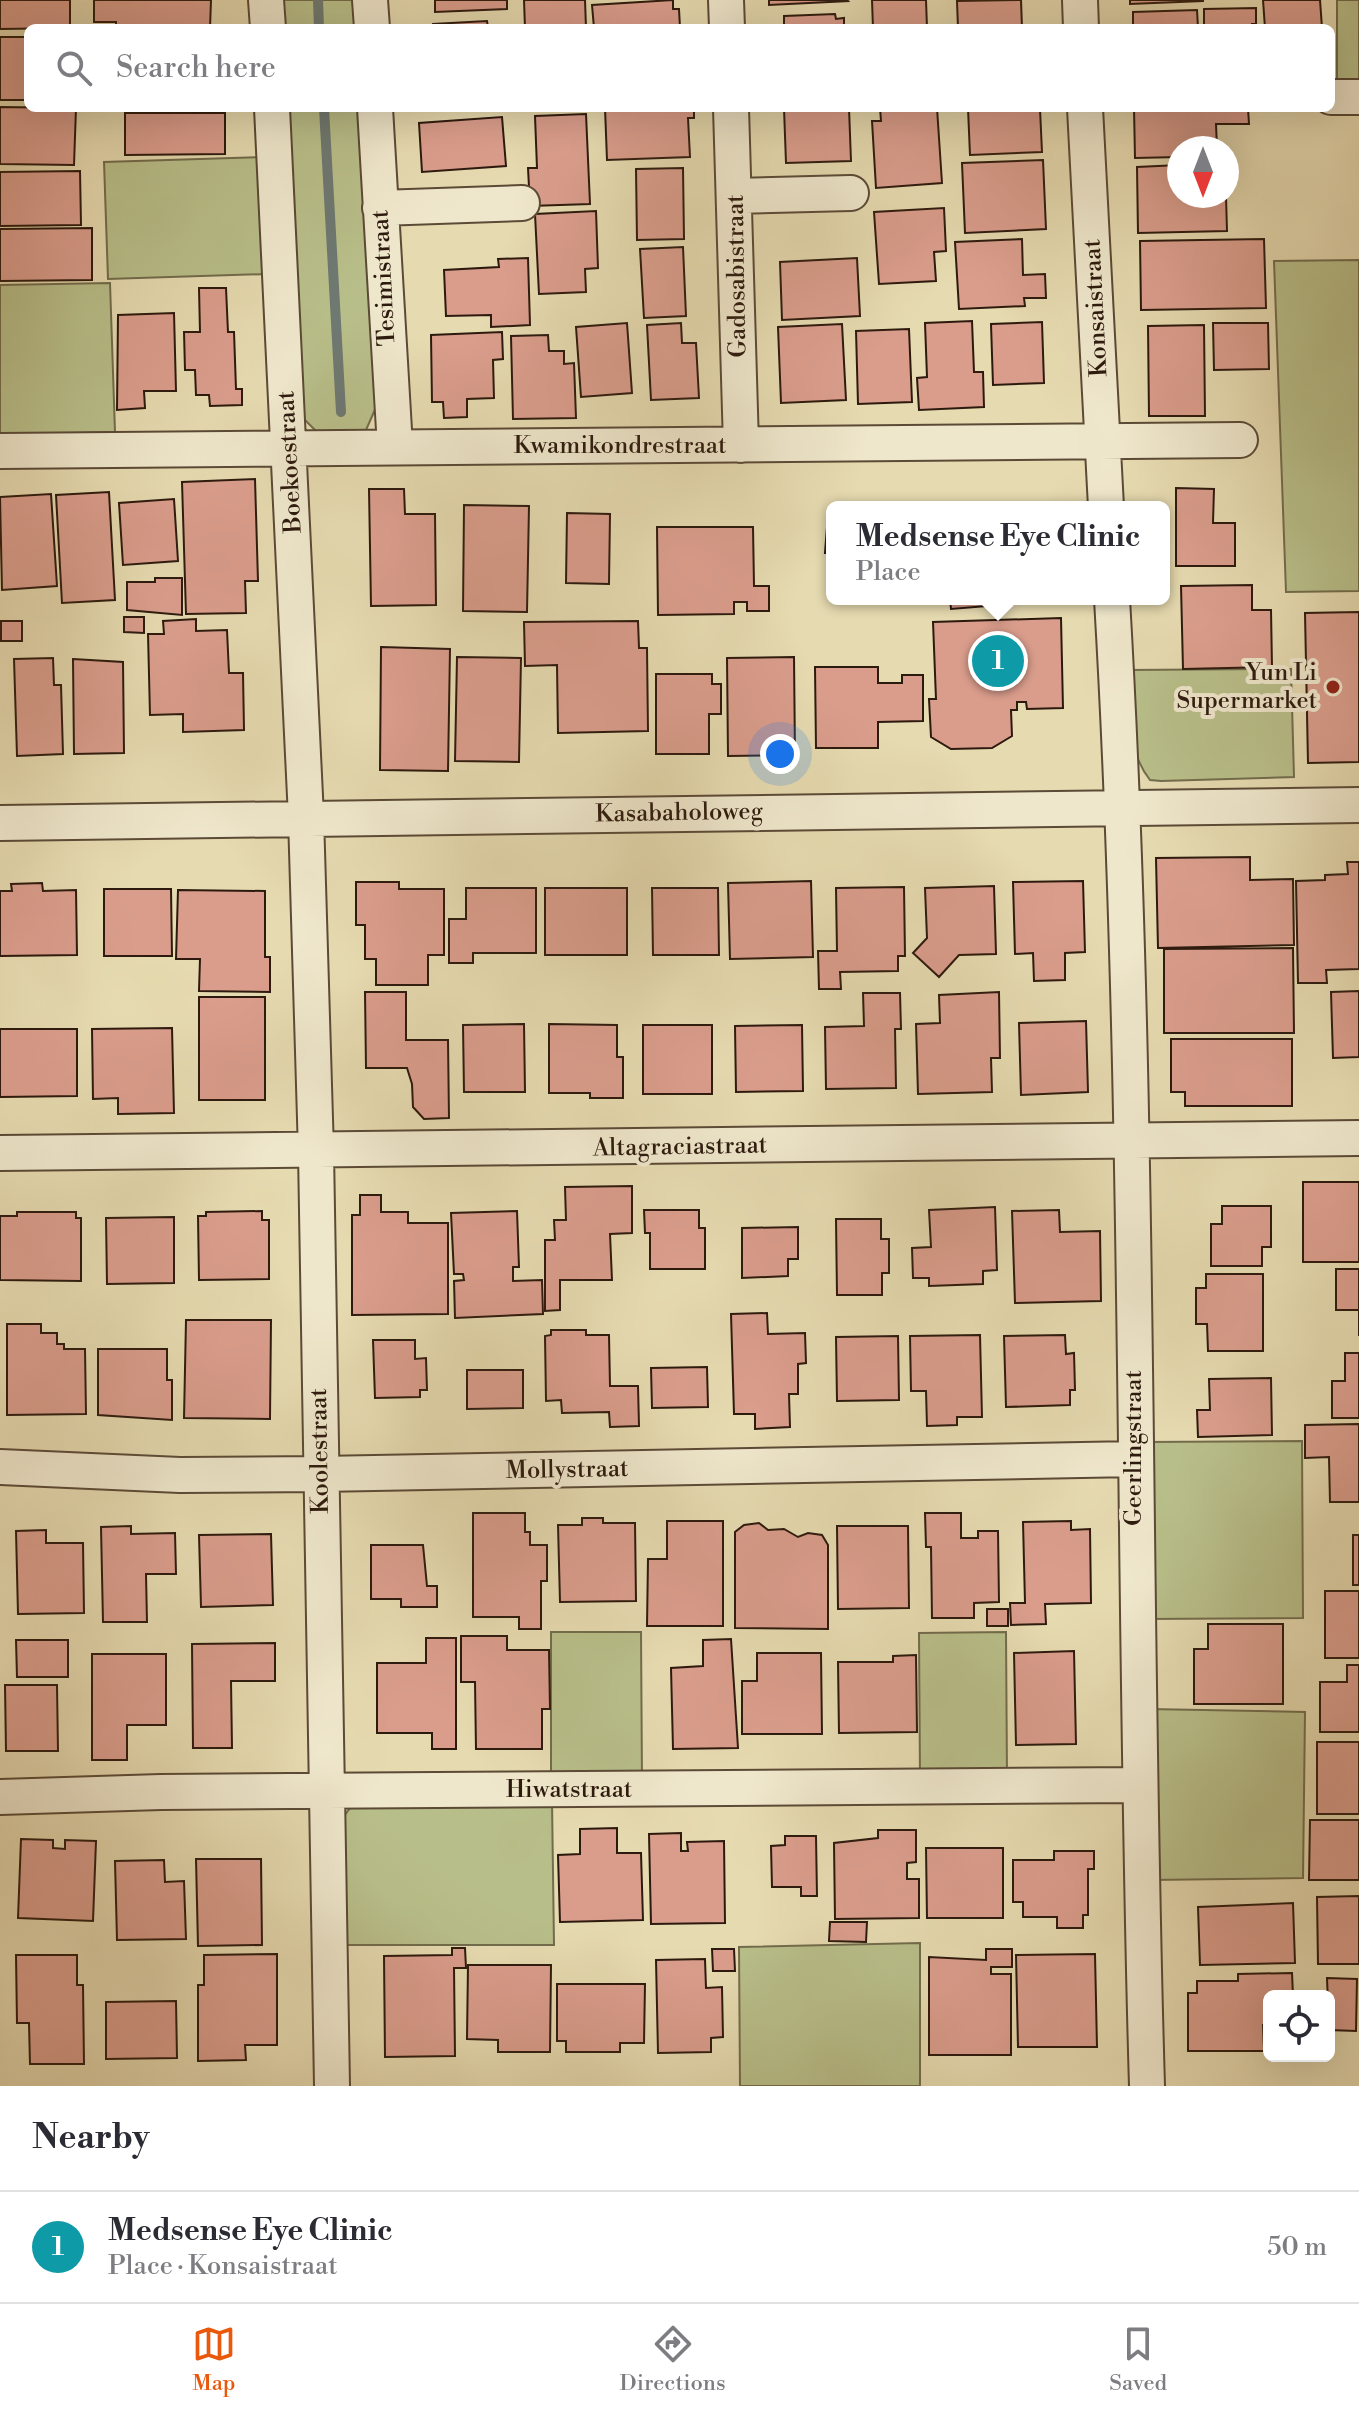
<!DOCTYPE html>
<html lang="en">
<head>
<meta charset="utf-8">
<style>
  body { margin:0; font-family:"Libre Bodoni",serif; background:#f7f7f7; color:#2b2b33 }
  .controls { position:absolute; right:24px; bottom:24px; display:grid; overflow:hidden; border-radius:12px; box-shadow:0 8px 32px #0002 }
  .controls button { width:72px; height:72px; display:grid; place-items:center; padding:0; border:0; border-bottom:2px solid #e1e1e2; background:#fff; color:#2b2b33; font:40px sans-serif }
  .compass { position:absolute; left:1167px; top:136px; width:72px; height:72px; border-radius:50%; background:#fff; box-shadow:0 8px 32px #0002; rotate:180deg }
  .you { position:absolute; left:780px; top:754px; width:28px; height:28px; margin:-20px; border:6px solid #fff; border-radius:50%; background:#1a73e8; box-shadow:0 0 0 12px #1a73e833 }
  .badge { display:grid; place-items:center; width:52px; height:52px; border-radius:50%; background:#ea580c; color:#fff; font-size:26px; font-weight:700 }
  .pin { position:absolute; translate:-50% -50%; border:4px solid #fff; box-shadow:0 2px 8px #0006 }
  .popup { position:absolute; left:826px; top:501px; width:344px; height:104px; box-sizing:border-box; display:grid; place-content:center; border-radius:12px; background:#fff; filter:drop-shadow(0 2px 6px #0005); font-size:26px; white-space:nowrap; color:#7c7c81 }
  .popup b { font-size:30px; color:#2b2b33 }
  .popup::after { content:''; position:absolute; left:50%; top:100%; margin-left:-16px; border:16px solid transparent; border-top-color:#fff }
  .list { margin:0; padding:0; list-style:none }
  h2 { display:flex; justify-content:space-between; align-items:center; height:104px; margin:0; padding:0 32px; font-size:34px }
  h2 small { font-size:26px; font-weight:400; color:#7c7c81 }
  .list li { display:grid; grid-template-columns:52px 1fr auto; gap:24px; align-items:center; box-sizing:border-box; height:112px; padding:0 32px; border-top:2px solid #e1e1e2 }
  .list b { display:block; font-size:30px; white-space:nowrap }
  .list p { margin:0; font-size:26px; white-space:nowrap; color:#7c7c81 }
  .list em { font-size:26px; font-style:normal; color:#7c7c81 }
  .icon { flex:none; width:44px; height:44px; fill:none; stroke:currentColor; stroke-width:2; stroke-linecap:round; stroke-linejoin:round }
  .map { position:relative; flex:none; width:1359px; height:2086px; overflow:hidden }
  .search { position:absolute; background:#fff; box-shadow:0 8px 32px #0002; left:24px; right:24px; top:24px; height:88px; display:flex; align-items:center; gap:20px; box-sizing:border-box; padding:0 28px; border-radius:12px; color:#7c7c81; font-size:30px }
  .sheet { height:216px; background:#fff }
  nav { display:flex; justify-content:space-around; align-items:center; box-sizing:border-box; height:112px; border-top:2px solid #e1e1e2; background:#fff; font-size:22px; color:#7c7c81 }
  nav a { display:grid; justify-items:center; gap:4px }
  nav .on { color:#ea580c }
  .map>svg:first-child { display:block }
  .green { fill:#b8be89; stroke:#726c4c; stroke-width:2 }
  .lines { fill:none; stroke-linecap:round; stroke-linejoin:round }
  .stream { stroke:#6e7972; stroke-width:10 }
  .building { fill:#da9d8c; stroke:#2d1a0e; stroke-width:2 }
  .minor-casing { stroke:#5b4a36; stroke-width:38 }
  .minor { stroke:#efe7cc; stroke-width:34 }
  .poi-dot { fill:#8f2418; stroke:#efe7cc; stroke-width:3 }
  .labels { text-anchor:middle; dominant-baseline:central; stroke-width:8; stroke-linejoin:round; paint-order:stroke }
  .street-label { font-size:24px; fill:#2d1a0e; stroke:#efe7cc }
  .poi-label { font-size:24px; fill:#2d1a0e; stroke:#efe7cc; text-anchor:end }
</style>
</head>
<body>
<div class="map">
<svg width="1359" height="2086" viewBox="0 0 1359 2086">
  <rect width="100%" height="100%" fill="#e6dab0"/>
  <filter id="stains"><feTurbulence type="fractalNoise" baseFrequency=".0025" numOctaves="4"/><feColorMatrix values="0 0 0 0 .2 0 0 0 0 .09 0 0 0 0 .02 0 0 0 .5 -.17"/></filter>
  <radialGradient id="worn" r=".72"><stop offset=".6" stop-color="#630" stop-opacity="0"/><stop offset="1" stop-color="#630" stop-opacity=".3"/></radialGradient>
  <path class="green" d="M277,0H358L359,28H279Z
    M1337,0H1359V85H1337Z
    M284,108H363L377,405L366,430L328,434L316,431L304,419L301,408Z
    M263,157L267,274L108,279L104,162Z
    M1359,260V591L1286,592L1274,261Z
    M110,283L115,432L0,435V285Z
    M1291,669L1294,777L1161,781L1150,780C1126,750 1129,707 1126,670Z
    M1302,1441L1303,1618L1146,1619L1145,1442Z
    M551,1632H641L642,1780L551,1781Z
    M1006,1632L1007,1778H920L919,1633Z
    M1148,1709L1305,1712L1303,1878L1150,1880Z
    M552,1801L554,1945H338L339,1823L353,1804Z
    M920,1943V2086H740L739,1947Z"/>
  <g class="lines">
    <path class="stream" d="M318,0L319,28
      M324,108L341,412"/>
  </g>
  <path class="building" d="M0,0H70V28L0,29Z
    M94,0H211L210,28H116V22H94Z
    M435,0H507V9L435,12Z
    M524,0H585L586,28H525Z
    M673,0V9H679L680,28H594L592,5Z
    M769,0H847L848,1L769,5Z
    M872,0H926L927,28H873Z
    M1021,0L1022,28H958L957,1Z
    M1130,0H1203V1L1130,4Z
    M1263,0H1320L1322,28H1265Z
    M1256,8V24H1252V28H1204V9Z
    M1197,10L1198,28H1133V12Z
    M835,14L836,19L844,18V28H784V16Z
    M487,21L488,28H433V24Z
    M0,37H28V100H0Z
    M0,107L76,108L74,165L0,164Z
    M605,108H694V118H688L690,157L607,160Z
    M784,108H849L851,161L786,163Z
    M880,108H937L942,183L876,188L872,121H881Z
    M968,108L1040,109L1042,152L970,155Z
    M1134,108H1248L1249,124H1216L1217,148H1179V157L1135,158Z
    M125,113H225V154L125,155Z
    M586,114L590,204L530,206L528,168H537L535,116Z
    M502,117L506,166L422,172L419,123Z
    M1043,160L1046,229L965,233L962,163Z
    M1179,165V196H1226L1227,231L1138,233L1137,167Z
    M683,168L684,239L637,240L636,169Z
    M80,171L81,225L0,226V172Z
    M944,208L946,251L934,252L936,281L879,284L874,212Z
    M596,211L598,268L585,269L586,292L539,294L535,214Z
    M92,228V280L0,281V229Z
    M1022,239L1023,275L1045,274L1046,298H1024L1025,306L959,309L955,242Z
    M1264,239L1266,308L1141,310L1140,241Z
    M683,247L686,316L644,318L640,249Z
    M528,258L530,325L491,327V315L446,316L444,270L499,267L498,259Z
    M857,258L860,316L782,320L780,262Z
    M199,288H226L228,332H234L236,389H242V405L210,406L209,395H196L195,370H185L184,332H200Z
    M174,313L176,391H144L145,408L117,410L118,315Z
    M972,321L974,372H983L984,407L919,410L917,378L927,377L925,323Z
    M1042,322L1044,383L993,385L991,324Z
    M627,323L632,393L581,397L576,327Z
    M681,323L682,343H696L699,398L651,400L647,325Z
    M1213,323H1268L1269,369L1214,370Z
    M842,324L846,400L781,403L778,327Z
    M1204,325L1205,416H1149L1148,326Z
    M909,329L912,402L858,404L856,331Z
    M502,332L503,359L493,360L494,398L467,399V417L444,418L443,402H432L431,335Z
    M548,335L549,351H564V364L574,363L576,418L513,419L511,336Z
    M255,479L258,581H245L246,613L186,614L182,482Z
    M1176,488L1214,489L1213,523H1235V566H1176Z
    M369,489H404L405,514H435L436,605L371,606Z
    M109,492L115,600L62,603L56,495Z
    M51,494L57,586L2,590L0,497Z
    M174,499L178,561L123,565L119,503Z
    M1017,502V507H949Z
    M464,505L529,506L527,612L463,611Z
    M567,513L610,514L609,584L566,583Z
    M828,514H832V553H825Z
    M657,527H753L754,586H769V611H747V602H734V614L658,615Z
    M155,578H182V615L127,610V582H155Z
    M1252,585V610H1271L1272,667L1183,669L1181,586Z
    M950,599H1024V603L951,609Z
    M1359,612V762L1308,763L1305,613Z
    M124,617H144V633L124,632Z
    M1061,618L1063,708L1027,709L1026,702H1017V710H1011L1012,736L992,748L951,749L931,737L929,699H936L933,622Z
    M196,619V631L227,630L229,673H243L244,730L183,732V714L150,715L148,634H164L163,621Z
    M1,621H22V641H1Z
    M638,621L639,648H647L648,731L558,733L557,665L525,666L524,622Z
    M381,647L450,649L448,771L380,770Z
    M457,657L521,658L519,762L455,761Z
    M794,657L795,755L728,756L727,658Z
    M53,658L54,685H61L63,754L17,756L14,659Z
    M73,659L123,662L124,753L74,754Z
    M815,667H878V683H902V675H923V721L878,722V748H816Z
    M656,674H712V684H721V714H709V754H656Z
    M1250,857V880L1293,879L1294,945L1158,948L1156,858Z
    M1347,862H1359V969L1326,970L1327,983H1298L1296,881L1325,880V875L1348,874Z
    M811,881L813,957L730,959L728,883Z
    M1083,881L1085,952L1065,953V980L1034,981L1033,953L1015,954L1013,882Z
    M356,882H399V889H444V955H428V985H376V959H365V925H356Z
    M42,883L43,891L76,890L77,955L0,956V891H12L11,884Z
    M994,886L996,954L959,955L939,977L913,953L927,938L925,888Z
    M904,887L905,956H898V971L840,972L841,989H819L818,951H837L836,888Z
    M466,888H536V953H473V963H449V919H466Z
    M545,888H627V955H545Z
    M652,888H718L719,955H653Z
    M104,889H171L172,956H104Z
    M178,890L265,891V957H270V992L199,991L200,959H176Z
    M1293,948L1294,1033H1164V949Z
    M1359,991V1057L1333,1058L1331,992Z
    M365,992H406V1040H448L449,1118L424,1119L413,1107L412,1084L407,1068H366Z
    M999,992L1000,1058H991L992,1092L918,1094L916,1024L940,1023L939,995Z
    M863,993H900L901,1029H895L896,1088L826,1089L825,1027L864,1026Z
    M199,997H265V1100H199Z
    M1086,1021L1088,1092L1021,1095L1019,1023Z
    M524,1024L525,1092H464L463,1025Z
    M549,1024L617,1025V1057H623V1098H590V1093H549Z
    M643,1025H712V1094H643Z
    M802,1025L803,1091L736,1092L735,1026Z
    M172,1028L174,1113L118,1114V1098L93,1099L92,1029Z
    M0,1029H77V1096L0,1097Z
    M1171,1039H1292V1106H1185V1092H1171Z
    M1303,1182H1359V1262H1303Z
    M632,1186V1233L610,1234L612,1280H560V1310L545,1311V1240H555L554,1220H566L565,1187Z
    M360,1195H381V1212H408V1223H448V1314L352,1315V1215H360Z
    M1222,1206H1271V1247H1262V1266H1211V1224H1222Z
    M995,1207L997,1270L983,1271V1284L929,1286V1278H913L912,1248L931,1247L929,1210Z
    M644,1210H699V1228H705V1269H650V1233H645Z
    M1059,1210L1060,1232L1100,1231L1101,1301L1015,1303L1012,1211Z
    M262,1211V1220H269V1279L199,1280L198,1216H206V1212Z
    M517,1211L519,1267H513V1281L542,1280L543,1314L455,1318L454,1281L464,1280L463,1274H454L451,1213Z
    M17,1212H76V1218H81V1281L0,1280V1216H17Z
    M174,1217V1283L107,1284L106,1218Z
    M836,1219H881V1239H889V1273H882V1295H837Z
    M798,1227V1259H788V1276L742,1278V1228Z
    M1336,1269H1359V1336V1310H1336Z
    M1206,1274H1263V1351H1208L1207,1324H1196V1288H1206Z
    M767,1313L768,1334L805,1333L806,1363L798,1364V1394H789L790,1427L755,1429V1414H734L731,1314Z
    M186,1320H271L270,1419L184,1418Z
    M7,1324H41V1333H57V1344H64V1349H85L86,1414L7,1415Z
    M551,1330H586V1335H609L610,1386H638L639,1426L610,1427L609,1412L562,1413L561,1400L546,1401L545,1336L551,1335Z
    M980,1335L982,1417H957V1425L927,1426L926,1391H911L910,1336Z
    M1065,1335L1066,1354L1074,1353L1075,1390H1070V1405L1006,1407L1004,1336Z
    M898,1336L899,1400L837,1401L836,1337Z
    M373,1340H415V1359L426,1358L427,1390H420V1397L375,1398Z
    M98,1349H167V1380H172V1420L98,1415Z
    M1345,1353H1359V1418H1332V1381H1345Z
    M707,1367L708,1407L652,1408L651,1368Z
    M467,1370H523V1408L467,1409Z
    M1271,1378L1272,1435L1198,1437L1197,1410H1210L1209,1379Z
    M1359,1424V1502H1330L1329,1457L1305,1458V1425Z
    M473,1513H525V1532H530V1545H547V1581H541V1629H519V1617H473Z
    M925,1513H961V1538H978V1531H998L999,1602L974,1603V1618H932L931,1547H926Z
    M582,1518H603V1523H635L636,1601L560,1602L558,1525H582Z
    M667,1521H723V1626H647L648,1559H667Z
    M1071,1521V1530L1090,1529L1091,1603L1045,1604L1046,1624L1011,1625L1010,1603H1025L1023,1522Z
    M759,1523L768,1530L784,1529L798,1537L808,1533L822,1535L828,1545V1629L735,1628V1532L744,1525Z
    M131,1526V1534L175,1533L176,1574H146L147,1622H103L101,1527Z
    M837,1526H908L909,1608L838,1609Z
    M46,1530V1543H83L84,1613L18,1614L16,1531Z
    M271,1534L273,1605L201,1607L199,1535Z
    M1353,1535H1359V1585H1353Z
    M371,1545H423L427,1586H437V1607H401V1599H371Z
    M1325,1591H1359V1658H1325Z
    M987,1609H1008V1626H987Z
    M1208,1624H1283V1704H1194V1649H1208Z
    M461,1636H507V1650H549L550,1709H542V1749H476L475,1682H461Z
    M426,1638H456V1749H432V1733H377V1663H426Z
    M731,1639L738,1748L673,1749L671,1668L703,1666V1640Z
    M16,1640H68V1677H17Z
    M275,1643V1681H231L232,1748H193L192,1644Z
    M1074,1651L1076,1744L1016,1745L1014,1653Z
    M757,1653H821L822,1734H742V1681H757Z
    M92,1654H166V1725H127V1760H92Z
    M916,1655L917,1732L839,1733L838,1662H893V1656Z
    M1347,1665H1359V1732H1320V1682H1347Z
    M5,1685H57L58,1751H6Z
    M1317,1742H1359V1814H1317Z
    M1310,1820H1359V1880H1309Z
    M617,1828V1853H641L643,1920L560,1922L558,1855L580,1854V1829Z
    M878,1830H916V1862L907,1863V1879H919V1918L835,1919L834,1843L878,1838Z
    M681,1833V1851H688L687,1842L724,1841L725,1923L651,1924L649,1834Z
    M785,1836H816L817,1896H801V1887H772L771,1846L785,1845Z
    M21,1839L53,1840V1848L65,1849V1840L96,1841L93,1921L18,1918Z
    M926,1848H1003V1918H927Z
    M1054,1851H1094V1869H1088V1915H1083V1928H1057V1917H1023V1902H1013V1860H1054Z
    M196,1859H261L262,1945L198,1946Z
    M164,1860L165,1882L184,1881L186,1939L117,1940L115,1861Z
    M1359,1896V1964H1318L1317,1897Z
    M1293,1903L1295,1963L1200,1965L1198,1907Z
    M830,1922H867L866,1942L829,1941Z
    M452,1948H465L466,1968H454L455,2056L385,2057L384,1956L452,1955Z
    M712,1949H734L735,1971H713Z
    M986,1949H1012V1967H991V1974H1011V2055H929V1957L986,1960Z
    M277,1954V2045H245L246,2060L198,2061V1985H204V1955Z
    M1095,1954L1097,2047H1018L1016,1955Z
    M16,1955H77V1985H83L84,2064H30L29,2023H17Z
    M705,1959L706,1988L722,1987L723,2037L711,2038V2052L658,2053L656,1960Z
    M468,1965H551L550,2052H498V2040L467,2039Z
    M1292,1973L1293,1996H1269V2025H1263L1264,2051H1188V1993H1197V1981H1238V1974Z
    M1327,1978L1357,1979L1356,2031L1329,2030Z
    M557,1984H645L644,2043H620V2052H566V2041H557Z
    M176,2001L177,2058L106,2059V2002Z"/>
  <g class="lines">
    <defs>
      <path id="minor" d="M266,0L268,28
        M370,0L372,28
        M726,0L727,28
        M1080,0L1081,28
        M1331,97H1359
        M272,108L306,817L316,1152L332,2086
        M375,108L395,447
        M731,108L741,445
        M1085,108L1106,507
        M735,196L851,193
        M380,208L522,203
        M0,451L1240,440
        M1112,599C1141,1094 1132,1590 1147,2086
        M0,823L1359,805
        M0,1153L1359,1138
        M0,1467L180,1475L320,1474L1134,1459
        M0,1797L161,1792L1138,1785"/>
    </defs>
    <use href="#minor" class="minor-casing"/>
    <use href="#minor" class="minor"/>
  </g>
  <circle class="poi-dot" cx="1333" cy="687" r="8"/>
  <g class="labels">
    <g class="street-label">
      <text transform="translate(737 276) rotate(-91)">Gadosabistraat</text>
      <text transform="translate(384 278) rotate(-93)">Tesimistraat</text>
      <text transform="translate(1096 308) rotate(-93)">Konsaistraat</text>
      <text x="620" y="446">Kwamikondrestraat</text>
      <text transform="translate(290 462) rotate(-93)">Boekoestraat</text>
      <text transform="translate(679 813) rotate(-1)">Kasabaholoweg</text>
      <text transform="translate(680 1147) rotate(-1)">Altagraciastraat</text>
      <text transform="translate(1134 1448) rotate(-90)">Geerlingstraat</text>
      <text transform="translate(320 1451) rotate(-91)">Koolestraat</text>
      <text transform="translate(567 1470) rotate(-1)">Mollystraat</text>
      <text x="569" y="1790">Hiwatstraat</text>
    </g>
    <g class="poi-label">
      <text x="1317" y="673">Yun Li<tspan x="1317" dy="28">Supermarket</tspan></text>
    </g>
  </g>
  <rect width="100%" height="100%" filter="url(#stains)"/>
  <rect width="100%" height="100%" fill="url(#worn)"/>
</svg>
<div class="controls">
<button><svg class="icon" aria-label="locate" viewBox="0 0 24 24"><circle cx="12" cy="12" r="6"/><path d="M12 2v4M12 18v4M2 12h4M18 12h4"/></svg></button>
</div>
<svg class="compass" viewBox="-18 -18 36 36"><path d="M0-13l5 13h-10z" fill="#e53935"/><path d="M0 13l5-13h-10z" fill="#7c7c81"/></svg>
<div class="you"></div>
<div class="pin badge" style="left:998px;top:661px;background:#0f9aa8">1</div>
<div class="popup"><b>Medsense Eye Clinic</b>Place</div>
<div class="search"><svg class="icon" aria-label="search" viewBox="0 0 24 24"><circle cx="10" cy="10" r="6"/><path d="M15 15l6 6"/></svg>Search here</div>
</div>
<section class="sheet">
<h2>Nearby<small></small></h2>
<ul class="list">
<li><span class="badge" style="background:#0f9aa8">1</span><div><b>Medsense Eye Clinic</b><p>Place · Konsaistraat</p></div><em>50 m</em></li>
</ul>
</section>
<nav>
<a class="on"><svg class="icon" aria-label="map" viewBox="0 0 24 24"><path d="M3 6l6-2 6 2 6-2v14l-6 2-6-2-6 2zM9 4v14M15 6v14"/></svg>Map</a>
<a><svg class="icon" aria-label="directions" viewBox="0 0 24 24"><path d="M12 3l9 9-9 9-9-9zM9 14v-3h6M13 9l2 2-2 2"/></svg>Directions</a>
<a><svg class="icon" aria-label="saved" viewBox="0 0 24 24"><path d="M7 4h10v16l-5-4-5 4z"/></svg>Saved</a>
</nav>
</body>
</html>
